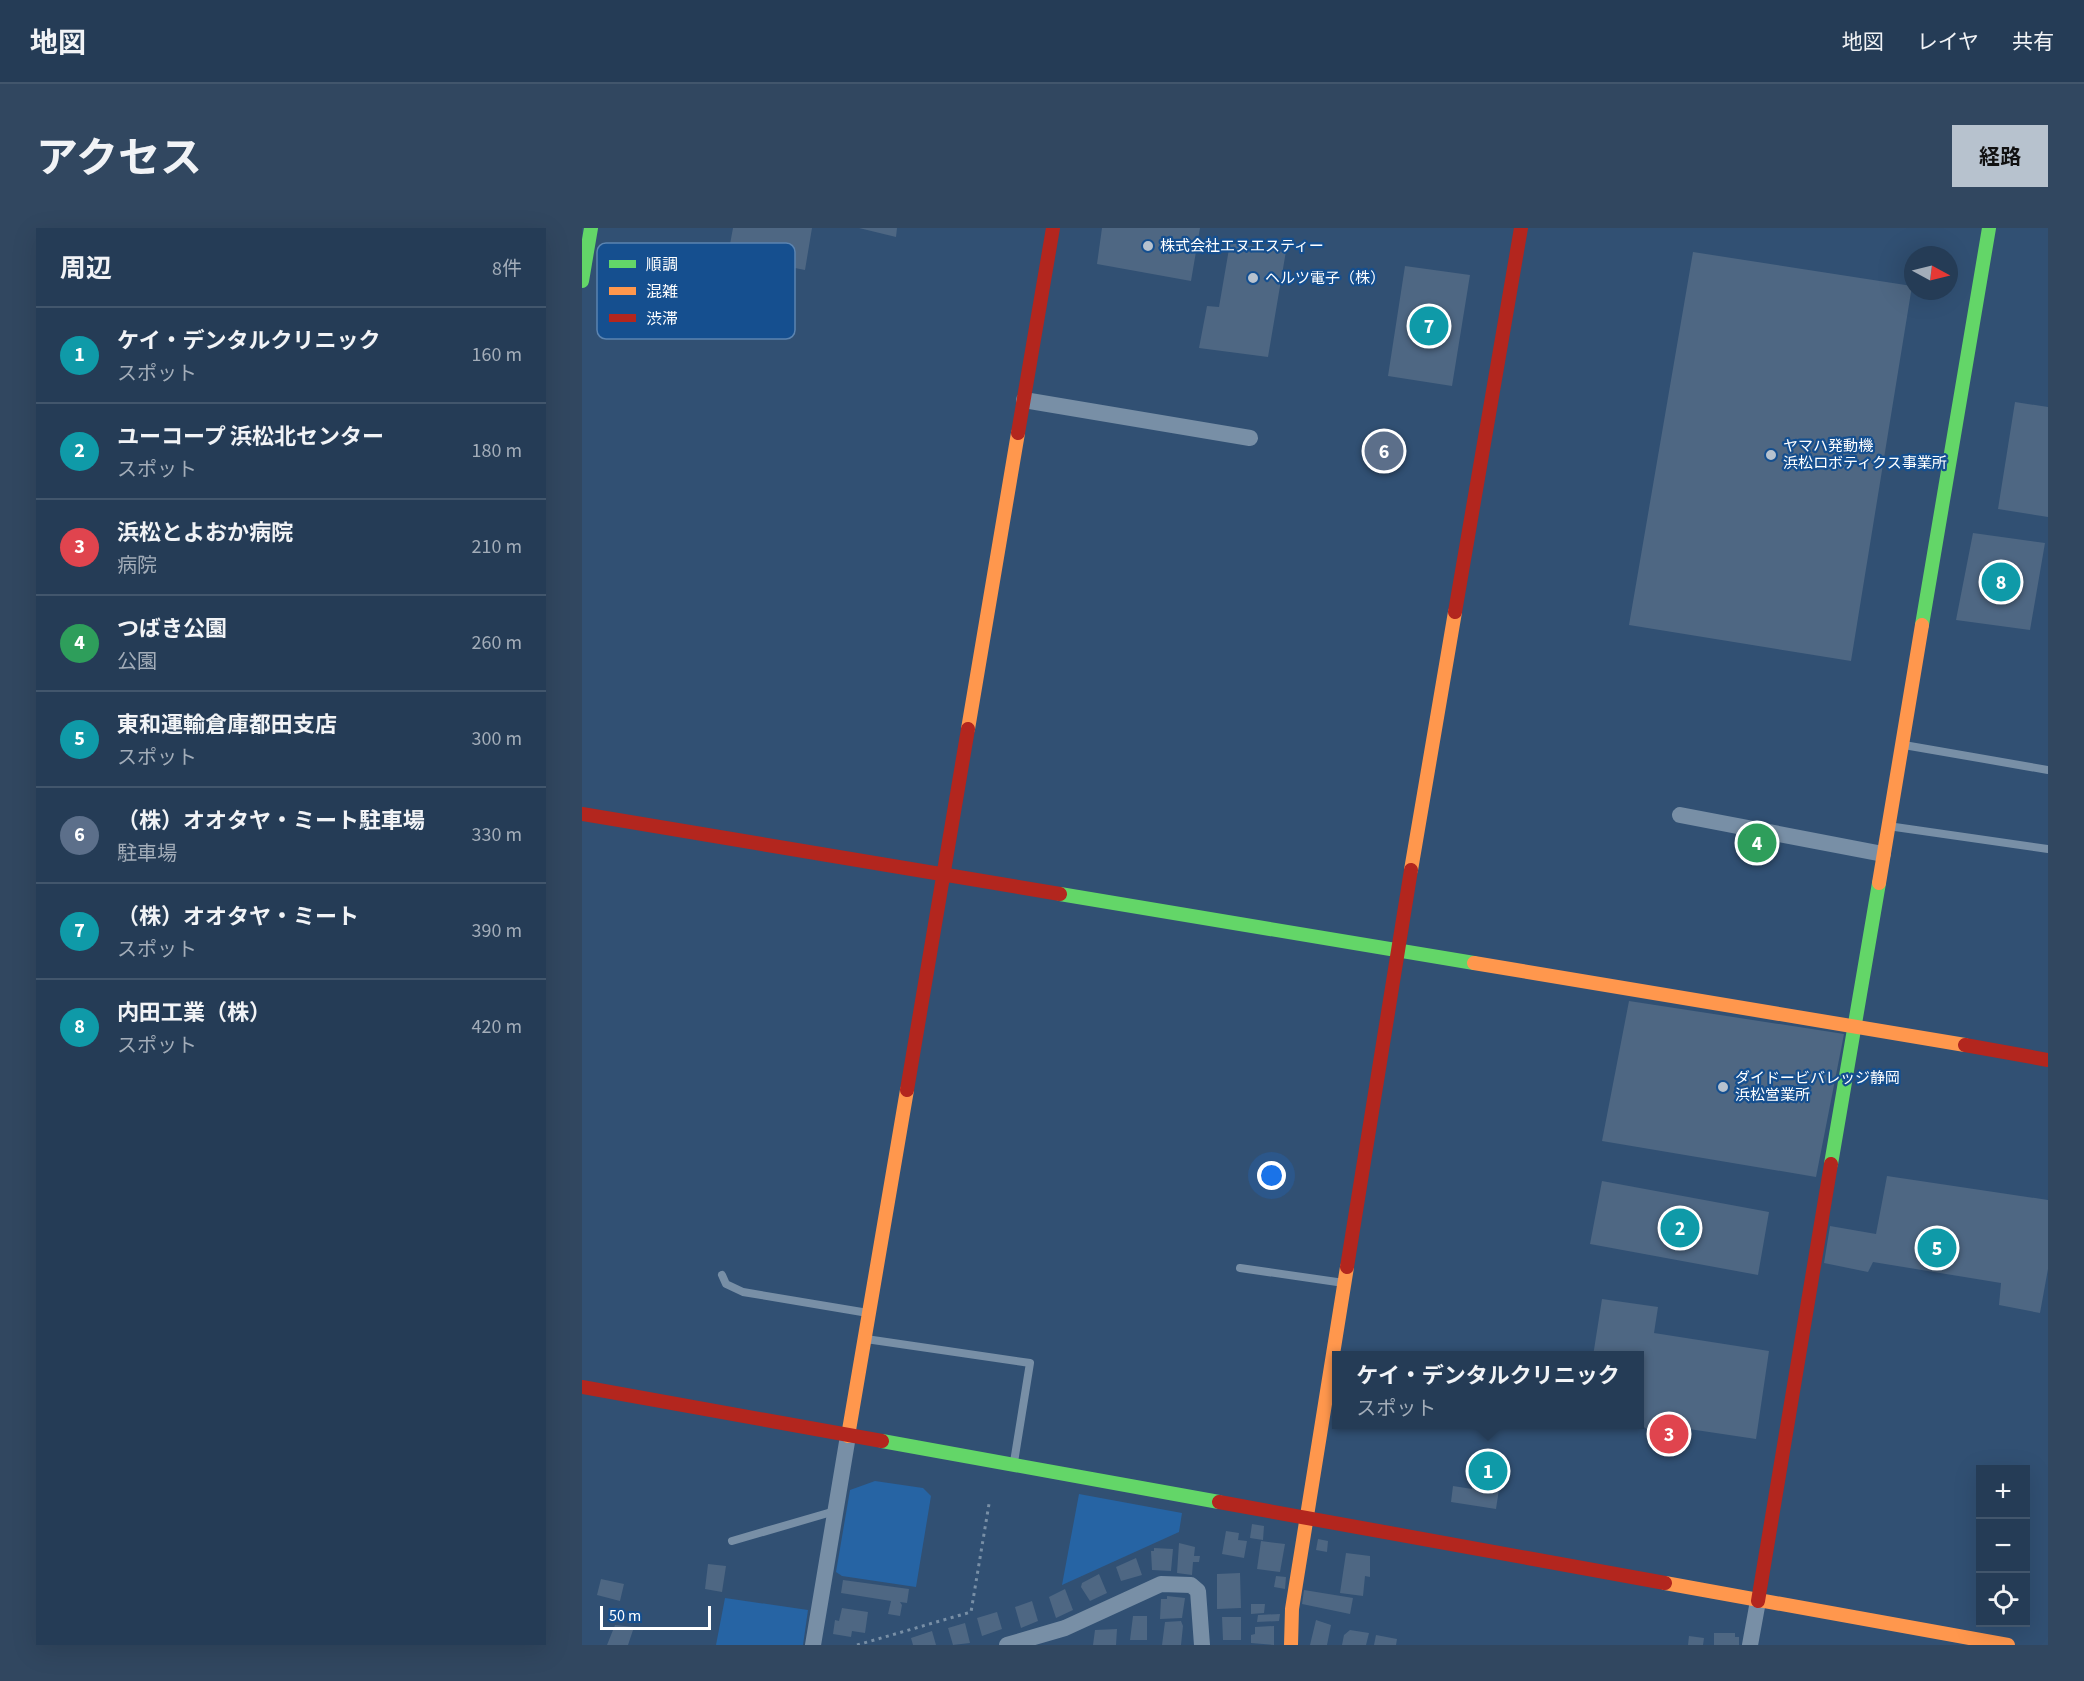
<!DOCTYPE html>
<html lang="ja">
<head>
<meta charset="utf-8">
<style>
  body { margin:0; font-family:"Source Sans 3","Noto Sans JP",sans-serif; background:#314760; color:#f1f3f6 }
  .controls { position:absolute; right:18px; bottom:18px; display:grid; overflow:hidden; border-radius:0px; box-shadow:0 6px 24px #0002 }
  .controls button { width:54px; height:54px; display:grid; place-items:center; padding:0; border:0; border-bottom:2px solid #42566c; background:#253c56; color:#f1f3f6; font:30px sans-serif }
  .compass { position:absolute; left:1322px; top:18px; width:54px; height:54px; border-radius:50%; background:#253c56; box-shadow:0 6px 24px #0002; rotate:97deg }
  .scale { position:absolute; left:18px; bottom:15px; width:111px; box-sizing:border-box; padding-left:6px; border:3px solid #fff; border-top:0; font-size:16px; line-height:21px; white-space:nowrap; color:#fff; -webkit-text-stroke:4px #154f8f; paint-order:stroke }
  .you { position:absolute; left:690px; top:948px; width:21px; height:21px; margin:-15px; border:4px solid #fff; border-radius:50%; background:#1a73e8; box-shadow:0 0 0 9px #1a73e833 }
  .badge { display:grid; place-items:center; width:39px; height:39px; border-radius:50%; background:#b7c2ce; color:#fff; font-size:20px; font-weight:700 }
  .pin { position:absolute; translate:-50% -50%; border:3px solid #fff; box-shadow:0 2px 6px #0006 }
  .popup { position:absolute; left:750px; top:1123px; width:312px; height:78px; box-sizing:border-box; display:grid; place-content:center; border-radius:0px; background:#253c56; filter:drop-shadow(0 2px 4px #0005); font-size:20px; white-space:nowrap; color:#a3adb9 }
  .popup b { font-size:22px; color:#f1f3f6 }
  .popup::after { content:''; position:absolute; left:50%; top:100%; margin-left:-12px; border:12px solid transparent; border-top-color:#253c56 }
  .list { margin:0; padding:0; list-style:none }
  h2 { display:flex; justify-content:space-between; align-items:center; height:78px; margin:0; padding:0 24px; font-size:26px }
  h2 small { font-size:20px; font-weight:400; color:#a3adb9 }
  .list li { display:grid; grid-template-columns:39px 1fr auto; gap:18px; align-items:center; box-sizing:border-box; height:96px; padding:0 24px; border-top:2px solid #42566c }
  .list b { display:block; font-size:22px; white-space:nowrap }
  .list p { margin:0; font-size:20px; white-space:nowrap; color:#a3adb9 }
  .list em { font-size:20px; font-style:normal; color:#a3adb9 }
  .icon { flex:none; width:33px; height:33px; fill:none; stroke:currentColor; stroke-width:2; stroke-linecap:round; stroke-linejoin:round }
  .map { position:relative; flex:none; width:1466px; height:1417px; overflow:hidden; border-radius:0px }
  header { display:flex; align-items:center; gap:36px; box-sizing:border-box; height:84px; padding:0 30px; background:#253c56; border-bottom:2px solid #42566c }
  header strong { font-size:28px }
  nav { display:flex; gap:33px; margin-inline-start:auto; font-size:21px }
  .intro { display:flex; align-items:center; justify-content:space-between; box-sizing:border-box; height:144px; padding:0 36px }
  h1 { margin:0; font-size:42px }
  .button { padding:15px 27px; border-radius:0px; background:#b7c2ce; color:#111; font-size:21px; font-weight:700 }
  main { display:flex; gap:36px; padding:0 36px }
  aside { flex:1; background:#253c56; border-radius:0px; box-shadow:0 6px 24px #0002 }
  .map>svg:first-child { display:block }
  .green { fill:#2664a4 }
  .building { fill:#4e6783 }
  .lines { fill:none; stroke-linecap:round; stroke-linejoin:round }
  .path { stroke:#788fa6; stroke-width:3; stroke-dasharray:3 4.5; stroke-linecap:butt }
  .lane { stroke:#788fa6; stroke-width:8 }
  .street { stroke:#788fa6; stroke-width:16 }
  .fast { stroke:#63d668; stroke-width:14 }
  .slow { stroke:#ff974d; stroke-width:14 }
  .jam { stroke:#b3261e; stroke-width:14 }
  .poi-dot { fill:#b7c2ce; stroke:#154f8f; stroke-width:2 }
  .labels { text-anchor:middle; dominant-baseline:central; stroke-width:4.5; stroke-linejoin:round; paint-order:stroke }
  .poi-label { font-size:15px; fill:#fff; stroke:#154f8f; text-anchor:start }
  .key { fill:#154f8f; stroke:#5b84b1; stroke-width:1.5 }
  .key-label { font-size:16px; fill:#fff }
</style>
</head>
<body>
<header>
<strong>地図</strong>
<nav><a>地図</a><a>レイヤ</a><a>共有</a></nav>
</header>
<div class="intro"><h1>アクセス</h1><a class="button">経路</a></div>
<main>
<aside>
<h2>周辺<small>8件</small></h2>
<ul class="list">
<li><span class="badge" style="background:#0f9aa8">1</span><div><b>ケイ・デンタルクリニック</b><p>スポット</p></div><em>160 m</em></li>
<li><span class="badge" style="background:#0f9aa8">2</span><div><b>ユーコープ 浜松北センター</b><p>スポット</p></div><em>180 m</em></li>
<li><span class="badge" style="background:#e0444e">3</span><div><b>浜松とよおか病院</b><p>病院</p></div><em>210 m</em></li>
<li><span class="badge" style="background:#2e9e5b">4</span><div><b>つばき公園</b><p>公園</p></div><em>260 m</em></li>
<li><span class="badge" style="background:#0f9aa8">5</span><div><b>東和運輸倉庫都田支店</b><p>スポット</p></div><em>300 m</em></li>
<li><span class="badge" style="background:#5c6f8a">6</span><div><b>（株）オオタヤ・ミート駐車場</b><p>駐車場</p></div><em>330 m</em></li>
<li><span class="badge" style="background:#0f9aa8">7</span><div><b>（株）オオタヤ・ミート</b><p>スポット</p></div><em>390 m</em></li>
<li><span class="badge" style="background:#0f9aa8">8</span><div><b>内田工業（株）</b><p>スポット</p></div><em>420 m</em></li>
</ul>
</aside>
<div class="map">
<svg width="1466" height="1417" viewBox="0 0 1466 1417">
  <rect width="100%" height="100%" fill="#315073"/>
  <path class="green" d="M1156,602L1193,609L1189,628L1162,624L1163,617L1154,614Z
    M293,1253L341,1260L349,1268L334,1359L260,1348L254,1344L268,1262Z
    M497,1266L600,1285L597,1304L480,1357Z
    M143,1370L226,1382L221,1417H134Z"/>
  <path class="building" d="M151,0H230L223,42L146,27Z
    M277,0H315L314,9Z
    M520,0H618L609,53L515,36Z
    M648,15L704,23L686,129L617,120L625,78L637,79Z
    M1111,24L1330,58L1269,433L1047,397Z
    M823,38L888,47L870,158L806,148Z
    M1433,174L1466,179V289L1416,281Z
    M1391,305L1463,315L1448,402L1374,392Z
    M1047,773L1262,806L1234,949L1020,913Z
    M1305,948L1466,972V1041L1458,1085L1417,1077L1419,1055L1291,1034L1286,1044L1242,1035L1248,998L1294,1006Z
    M1020,953L1187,984L1176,1047L1008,1016Z
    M1020,1071L1076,1079L1072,1105L1187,1123L1174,1211L1107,1201L1100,1206H1071L1058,1196V1128H1011Z
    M895,1224L922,1228L914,1281L869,1274L871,1258L890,1261Z
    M670,1296L682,1298L681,1312L668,1310Z
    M644,1303L657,1305L656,1312L665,1313L662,1330L640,1326Z
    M736,1311L746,1313L745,1324L734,1322Z
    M679,1313L703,1316L698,1344L675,1341Z
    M597,1315L613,1319L612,1328H618L617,1334H611L610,1347L595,1345Z
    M572,1320L591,1321L589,1343L570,1342L569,1323H572Z
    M764,1325L788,1328V1349L783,1348L781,1368L758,1365Z
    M554,1330L560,1347L539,1353L534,1339Z
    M126,1336L144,1338L140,1364L123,1361Z
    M658,1345L659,1380L635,1381V1346Z
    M517,1346L525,1365L508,1373L499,1359L500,1355Z
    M694,1348L704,1349L703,1361L692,1359Z
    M19,1351L42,1356L38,1373L15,1367Z
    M261,1352L327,1361L325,1375L318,1374L320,1377L318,1388L306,1386L309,1373L259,1365Z
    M483,1361L491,1382L474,1390L467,1369Z
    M722,1362L771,1370L768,1386L720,1376Z
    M585,1368L603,1370L600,1390L578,1391L579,1371H585Z
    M450,1373L456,1393L439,1400L433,1379Z
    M669,1376H683L682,1385L669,1386Z
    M260,1380L286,1384L283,1405L270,1403L269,1409L251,1406L253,1392L257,1393Z
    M415,1384L420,1401L400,1408L395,1390Z
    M698,1386L697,1393L675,1394L676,1387Z
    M551,1388H565V1412H548Z
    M640,1389H659V1412H641Z
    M734,1392L749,1397L745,1417H728Z
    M599,1393L601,1398L599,1417H580L583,1394Z
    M383,1395L388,1415L371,1417L366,1400Z
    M33,1397L52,1399L46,1417H25Z
    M692,1398V1417L669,1415V1407L673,1406V1399Z
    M535,1401L534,1417H511L513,1402Z
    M768,1402L787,1405L784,1417H760L762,1407Z
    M350,1403L354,1417H331L329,1410Z
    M1132,1405H1153V1409H1157V1417H1132Z
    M794,1407L815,1411L814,1417H792Z
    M1107,1408L1122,1410L1121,1417H1106Z"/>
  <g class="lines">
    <path class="path" d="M275,1417L389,1384L407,1276"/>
    <path class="lane" d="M1322,517L1466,542
      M1306,598L1466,621
      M658,1040L762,1055
      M140,1047L144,1056L161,1064L286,1085
      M284,1111L448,1135L432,1234
      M150,1313L253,1283"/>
    <path class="street" d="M442,172L668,210
      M1098,587L1301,626
      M231,1417L266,1208
      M425,1417L483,1400L579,1356L609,1357L616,1363L620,1417
      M1168,1417L1176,1373"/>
    <path class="fast" d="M0,53L9,0
      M1340,397L1407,0
      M478,666L892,735
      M1249,936L1297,655
      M300,1213L637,1274"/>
    <path class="slow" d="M386,501L436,205
      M829,642L873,384
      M1297,655L1340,397
      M892,735L1383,817
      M266,1208L325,862
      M1083,1355L1426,1417
      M709,1417L710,1381L765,1039"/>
    <path class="jam" d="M436,205L471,0
      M873,384L939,0
      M0,586L478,666
      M1383,817L1466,832
      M325,862L386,501
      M765,1039L829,642
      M0,1159L300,1213
      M637,1274L1083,1355
      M1176,1373L1249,936"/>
  </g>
  <g class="poi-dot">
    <circle cx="566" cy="18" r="6"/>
    <circle cx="671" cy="50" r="6"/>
    <circle cx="1189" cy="227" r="6"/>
    <circle cx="1141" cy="859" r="6"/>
  </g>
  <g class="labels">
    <g class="poi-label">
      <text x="578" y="18">株式会社エヌエスティー</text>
      <text x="683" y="50">ヘルツ電子（株）</text>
      <text x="1201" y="218">ヤマハ発動機<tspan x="1201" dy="17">浜松ロボティクス事業所</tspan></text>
      <text x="1153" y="850">ダイドービバレッジ静岡<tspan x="1153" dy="17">浜松営業所</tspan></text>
    </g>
  </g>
  <rect x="15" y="15" width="198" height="96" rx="9" class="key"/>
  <rect x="27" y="32" width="27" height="8" fill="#63d668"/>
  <rect x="27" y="59" width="27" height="8" fill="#ff974d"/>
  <rect x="27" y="86" width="27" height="8" fill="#b3261e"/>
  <g class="key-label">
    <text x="64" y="42">順調</text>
    <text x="64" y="69">混雑</text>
    <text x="64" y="96">渋滞</text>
  </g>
</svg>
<div class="controls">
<button>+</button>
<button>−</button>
<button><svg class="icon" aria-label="locate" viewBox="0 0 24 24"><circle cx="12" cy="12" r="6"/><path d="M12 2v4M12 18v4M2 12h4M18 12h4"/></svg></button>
</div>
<svg class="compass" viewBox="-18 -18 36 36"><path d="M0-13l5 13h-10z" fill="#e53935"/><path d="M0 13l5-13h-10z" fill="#a3adb9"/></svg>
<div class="scale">50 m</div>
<div class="you"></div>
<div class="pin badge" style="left:906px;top:1243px;background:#0f9aa8">1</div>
<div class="popup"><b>ケイ・デンタルクリニック</b>スポット</div>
<div class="pin badge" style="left:1098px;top:1000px;background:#0f9aa8">2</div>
<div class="pin badge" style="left:1087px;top:1206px;background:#e0444e">3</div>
<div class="pin badge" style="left:1175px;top:615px;background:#2e9e5b">4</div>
<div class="pin badge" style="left:1355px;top:1020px;background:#0f9aa8">5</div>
<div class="pin badge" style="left:802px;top:223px;background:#5c6f8a">6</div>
<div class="pin badge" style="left:847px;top:98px;background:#0f9aa8">7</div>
<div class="pin badge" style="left:1419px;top:354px;background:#0f9aa8">8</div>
</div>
</main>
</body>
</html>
